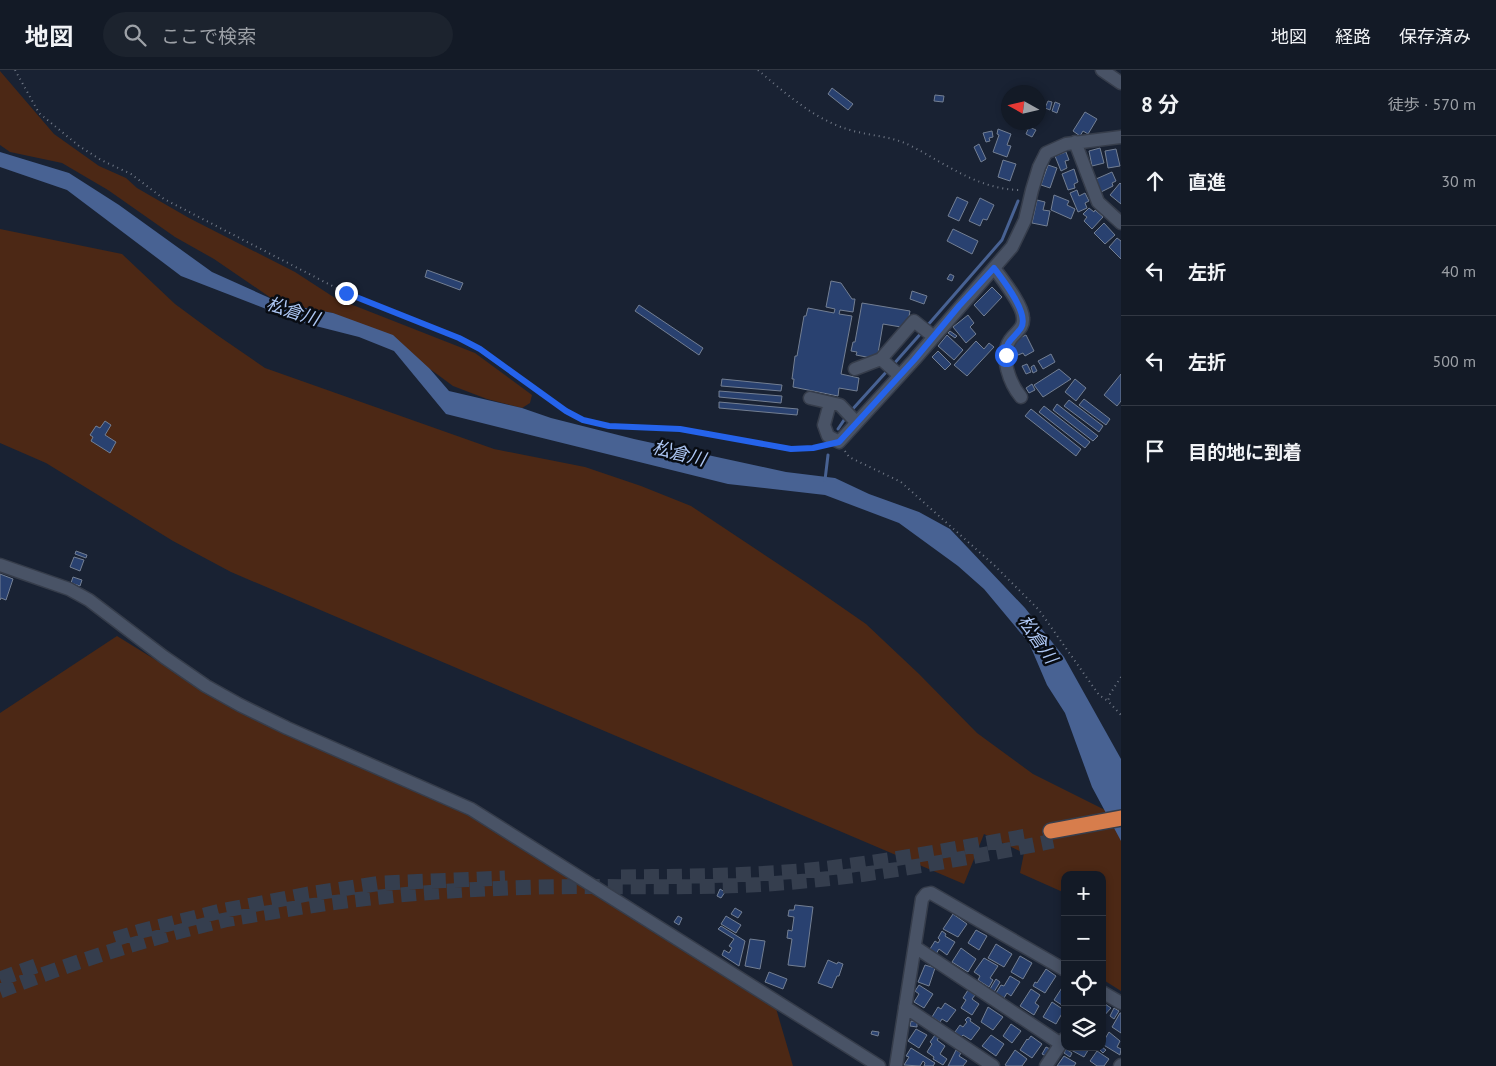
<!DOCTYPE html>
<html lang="ja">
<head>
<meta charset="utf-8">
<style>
  body { margin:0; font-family:"PT Sans","Noto Sans JP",sans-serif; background:#1c232e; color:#f1f3f6 }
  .controls { position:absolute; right:15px; bottom:15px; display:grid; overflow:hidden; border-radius:10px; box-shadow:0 2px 8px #0003 }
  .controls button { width:45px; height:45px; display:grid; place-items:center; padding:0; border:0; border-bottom:1px solid #323843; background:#131a26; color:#f1f3f6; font:25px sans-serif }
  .compass { position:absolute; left:1001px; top:15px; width:45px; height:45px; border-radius:50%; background:#131a26; box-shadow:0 2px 8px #0003; rotate:278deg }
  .stop { position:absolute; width:15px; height:15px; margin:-11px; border:4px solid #2563eb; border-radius:50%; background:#fff }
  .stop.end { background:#2563eb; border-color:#fff; box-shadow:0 1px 5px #0008 }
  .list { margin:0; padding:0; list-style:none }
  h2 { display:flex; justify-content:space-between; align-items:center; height:65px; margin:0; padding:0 20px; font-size:21px }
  h2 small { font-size:16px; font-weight:400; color:#9da1a7 }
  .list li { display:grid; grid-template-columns:32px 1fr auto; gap:15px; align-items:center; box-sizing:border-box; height:90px; padding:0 20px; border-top:1px solid #323843 }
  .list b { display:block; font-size:19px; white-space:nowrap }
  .list em { font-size:16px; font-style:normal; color:#9da1a7 }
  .icon { flex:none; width:28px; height:28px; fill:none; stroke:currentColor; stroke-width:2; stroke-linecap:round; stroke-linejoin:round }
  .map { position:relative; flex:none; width:1121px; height:996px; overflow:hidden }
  header { display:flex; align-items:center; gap:30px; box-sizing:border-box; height:70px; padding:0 25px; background:#131a26; border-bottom:1px solid #323843 }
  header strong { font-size:24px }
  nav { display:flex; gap:28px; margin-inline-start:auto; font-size:18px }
  .search { width:350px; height:45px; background:#1c232e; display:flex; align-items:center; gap:12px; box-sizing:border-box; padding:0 18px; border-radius:28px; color:#9da1a7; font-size:19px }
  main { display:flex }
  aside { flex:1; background:#131a26 }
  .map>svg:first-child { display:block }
  .green { fill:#4c2815 }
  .water { fill:#486293 }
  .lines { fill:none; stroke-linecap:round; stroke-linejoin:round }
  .stream { stroke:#486293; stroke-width:3 }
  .building { fill:#294170; stroke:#737f93 }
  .highway-tunnel { stroke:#353e4e; stroke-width:15; stroke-dasharray:15 8; stroke-linecap:butt }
  .minor-casing { stroke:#363d4b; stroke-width:15 }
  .highway-casing { stroke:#363d4b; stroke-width:18 }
  .path { stroke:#717987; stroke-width:2; stroke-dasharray:1 4; stroke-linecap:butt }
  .minor { stroke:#495366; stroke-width:12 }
  .highway { stroke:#d77d4c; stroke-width:15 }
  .route { stroke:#2563eb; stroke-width:6 }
  .labels { text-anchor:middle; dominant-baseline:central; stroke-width:5; stroke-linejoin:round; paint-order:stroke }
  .water-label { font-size:18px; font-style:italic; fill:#adc6f3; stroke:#080c13 }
</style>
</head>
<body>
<header>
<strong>地図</strong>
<div class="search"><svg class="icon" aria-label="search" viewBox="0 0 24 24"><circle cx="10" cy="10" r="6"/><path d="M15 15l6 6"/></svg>ここで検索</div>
<nav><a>地図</a><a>経路</a><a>保存済み</a></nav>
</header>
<main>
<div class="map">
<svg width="1121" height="996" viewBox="0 0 1121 996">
  <rect width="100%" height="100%" fill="#192233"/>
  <path class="green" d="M0,1L54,64L99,96L126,108L137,118L189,148L295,202L335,228L475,283L532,325L530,333L522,338L487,329L453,316L430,299L333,243L283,234L271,228L214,189L175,167L108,120L62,93L10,82L0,75Z
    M0,159L122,184L175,234L217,265L265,298L494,379L585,397L641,416L691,436L807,513L866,554L919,604L977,663L1033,704L1121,748V921L1102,909V805H1065V823L1020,803L1024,783L984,764L964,814L231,502L173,471L46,393L0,373Z
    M117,566L248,647L471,746L775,935L793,996H0V643Z"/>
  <path class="water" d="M0,82L69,103L119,135L212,202L283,234L333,243L393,265L430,299L449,321L522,338L551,348L634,369L786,402L835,408L869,424L919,442L950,459L1025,538L1064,587L1121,689V771L1092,717L1065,643L1047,615L1029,573L984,519L958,496L899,453L825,425L728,414L446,344L394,281L359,267L300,252L181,206L67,120L0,97Z"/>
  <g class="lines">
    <path class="stream" d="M927,256L1002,170L1018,131
      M892,296L923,261
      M850,342L888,300
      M838,359L846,347
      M825,410L828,385"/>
  </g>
  <path class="building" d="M832,18L853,34L848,40L828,24Z
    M935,25L944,26L943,32L934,31Z
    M1048,31L1052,32L1050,40L1045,38Z
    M1055,32L1060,34L1057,43L1052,41Z
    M1085,42L1097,49L1088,64L1083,61L1080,66L1073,61Z
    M1013,52H1028L1027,59L1012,56Z
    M1029,57L1036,60L1032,67L1026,64Z
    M998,59L1011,64L1007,75L1011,76L1007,87L993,82L999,65L997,64Z
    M992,61L993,67L989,68L990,71L986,72L983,63Z
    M979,74L986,89L981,92L974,77Z
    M1100,78L1104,93L1092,96L1089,81Z
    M1116,79L1120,96L1108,98L1105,81Z
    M1066,82L1069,90L1065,91L1067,98L1061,101L1055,86Z
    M1003,90L1016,94L1010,111L998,107Z
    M1048,95L1057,98L1050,118L1041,115Z
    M1074,99L1078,112L1074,114L1075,118L1068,120L1062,104Z
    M1112,102L1116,111L1112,113L1113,116L1101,122L1096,109Z
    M1120,113L1121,114V134L1110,125Z
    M1077,120L1079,126L1085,123L1089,131L1085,133L1087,138L1078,142L1070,123Z
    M1054,125L1069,131L1067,135L1075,139L1071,149L1051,140Z
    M957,127L968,132L959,151L948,146Z
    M980,128L994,135L987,150L983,149L980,156L969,151Z
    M1037,130L1045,132L1043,140L1050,141L1047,156L1032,153Z
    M1089,138L1094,142L1095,140L1103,147L1092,159L1084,151L1087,147L1083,144Z
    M1104,153L1115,165L1105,174L1094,163Z
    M953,159L978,171L972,184L947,171Z
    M1117,168L1121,171V189L1109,177Z
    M427,200L463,213L460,220L425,207Z
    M950,204L954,206L952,211L947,209Z
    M831,211L841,213L852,229H855L853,242L840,240L839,244L852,246L841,304L859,308L857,321L839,318L838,326L793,317L794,309H792L795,286H797L804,246H806L808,238L834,243L835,239L826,237Z
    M992,217L1002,227L984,246L974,235Z
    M912,221L927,226L924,234L910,229Z
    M862,233L910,241L907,258L883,254L877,289L856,285L857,282L851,281L853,272H855Z
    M639,235L703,278L699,285L635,241Z
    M968,245L974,253L970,257L976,264L966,273L953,257Z
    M950,261L957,266L955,268L948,263Z
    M947,265L963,280L954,290L938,276Z
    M1026,265L1034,281L1025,286L1023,283L1018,285L1011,272Z
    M976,271L984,279L989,273L994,277L967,306L954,295Z
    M938,281L951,294L945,300L932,287Z
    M1051,284L1055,292L1043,299L1038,291Z
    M1027,294L1031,302L1026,304L1022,296Z
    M1034,295L1037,301L1033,303L1031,297Z
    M1059,299L1071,309L1043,327L1034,315Z
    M1121,304V331L1117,336L1104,325Z
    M722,309L782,315L781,321L721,316Z
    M1075,309L1086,318L1076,331L1065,322Z
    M1032,314L1035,320L1029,323L1026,318Z
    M719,321L782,326L781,333L719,327Z
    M1084,329L1110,349L1106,355L1079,335Z
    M1069,330L1103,356L1099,362L1064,336Z
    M719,332L798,339L797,345L719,338Z
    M1057,334L1098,366L1093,371L1053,340Z
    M1044,336L1090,372L1085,378L1039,342Z
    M1031,339L1081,379L1076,386L1025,346Z
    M105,351L111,355L105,365L116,372L110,383L91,371L93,367L90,365L96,356L100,358Z
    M76,481L87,485L86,488L75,484Z
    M74,487L84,490L80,501L70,497Z
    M0,504L13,509L6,530L1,528L0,530Z
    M73,507L82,510L80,516L71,513Z
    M720,819L725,822L721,828L717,826Z
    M795,835L813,837L805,897L788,895L792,869L787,868L788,860L792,861L794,847L788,846L789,840H794Z
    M735,838L742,842L738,848L731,844Z
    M953,844L967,854L958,867L943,859Z
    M678,846L682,848L679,855L674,852Z
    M726,846L741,855L736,863L721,854Z
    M721,856L745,871L739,896L722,885L724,880L729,883L732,878L729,876L734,869L718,859Z
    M976,860L987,866L979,880L968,873Z
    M942,861L946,864L945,866L955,872L947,885L939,879L936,884L930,879L935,871L938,873L940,870L938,868Z
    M750,869L765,871L760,899L745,896Z
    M996,874L1012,884L1004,897L988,888Z
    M961,878L976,889L968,902L952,892Z
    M1020,886L1032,893L1023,909L1011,902Z
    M984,888L998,896L990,908L993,910L989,917L978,910L980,906L974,902Z
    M828,890L837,894L838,892L843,894L839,906H837L832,918L818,913Z
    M925,895L935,898L929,916L918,912Z
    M1046,899L1056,906L1045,923L1033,916L1035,912L1037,913Z
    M769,902L787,909L783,919L765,912Z
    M1010,906L1020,912L1011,926L1007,923L1004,928L996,923L1001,915L1004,916Z
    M996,909L1000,912L994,922L990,919Z
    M1065,913V937L1054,930Z
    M919,915L933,924L924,938L914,932L919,924L915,921Z
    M1031,919L1040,925L1035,933L1039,936L1034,945L1020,936Z
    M968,920L975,925L972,929L979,934L972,945L961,938L966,930L963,928Z
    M1052,932L1064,940L1056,954L1043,947Z
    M1102,932L1111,938L1102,948Z
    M945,933L956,940L947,952L942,949L940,952L932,947L938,937L941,939Z
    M988,937L1003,947L993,960L981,952Z
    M1114,938L1119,941L1114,949L1110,946Z
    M1120,943H1121V963L1112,957Z
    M968,947L971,949L970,951L980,958L971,970L963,965L961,967L955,962L960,955L963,957L967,952L965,950Z
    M911,951L917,952V957L910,956Z
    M1011,954L1021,961L1012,973L1003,966Z
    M916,959L927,965L919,978L908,971Z
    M872,961L879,962L878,966L871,964Z
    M1109,962L1120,971L1117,977L1121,979L1120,985L1102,974Z
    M935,965L939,967L937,970L945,976L940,984L947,989L943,995L933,989L934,987L927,982L932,974L930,972Z
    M991,965L1004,974L996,986L982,976Z
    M1031,966L1042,974L1032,988L1020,980L1027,969L1028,970Z
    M1046,977L1050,979L1046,986L1042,984Z
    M1073,977H1090L1084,987L1071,980Z
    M1097,977H1102L1106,980L1103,983Z
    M911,978L935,993L933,996H924L925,993L923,991L920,996L904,995L909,987L906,986Z
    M1066,979L1072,983L1070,987L1064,983Z
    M956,980L961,983L959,986L967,991L963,996H948Z
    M1015,980L1027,989L1022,996H1007L1005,995Z
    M1097,981L1109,989L1104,996H1097L1090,991Z
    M1064,986L1076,993L1074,996H1057Z"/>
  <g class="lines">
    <path class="highway-tunnel" d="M621,807C693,806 765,806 837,797C901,789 964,777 1027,766
      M115,869L141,861L221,841L308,824L382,813L505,808
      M0,909L41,894
      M0,921C73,892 148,868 225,850C244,846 264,844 284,840C351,829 418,822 487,819C574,814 662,819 750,815C852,810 953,791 1053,771"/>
    <defs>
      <path id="minor" d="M1102,0L1121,13
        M1075,72L1098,132L1121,153
        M994,198C1002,209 1023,235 1023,248C1024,259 1015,262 1010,270C999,286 1010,314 1021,327
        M881,289L899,305
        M855,299L881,289L914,251L934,267
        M810,328L840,335L856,352
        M830,333L824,355L828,366L839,372L914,290L1012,177L1025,150L1032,120L1039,97L1046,83L1066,74L1121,67
        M0,495L69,519L89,530L164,587L206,616L240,635L287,658L471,739L879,996
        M915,877L1061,974
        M1102,922L1121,933
        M905,937L993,996
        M896,996L922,829L926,824L931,823L1065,900
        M1046,996L1064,969
        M1120,996L1121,995"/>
      <path id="highway" d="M1051,761L1121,748"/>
    </defs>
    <use href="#minor" class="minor-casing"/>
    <use href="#highway" class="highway-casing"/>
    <path class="path" d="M15,0L39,43L79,76L101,90L131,104L164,129L346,223L459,268L480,279L566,341L583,350L609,356L680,359L791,379L813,378L823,376
      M758,0C785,23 815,50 850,60C870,66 891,66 909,75C947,94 978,120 1022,120
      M845,381L849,387L901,412L995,496L1039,540L1099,625L1108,631
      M1121,607L1110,624L1108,631L1121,645"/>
    <use href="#minor" class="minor"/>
    <use href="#highway" class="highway"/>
  </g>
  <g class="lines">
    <path class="route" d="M346,223L459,268L480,279L566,341L583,350L609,356L680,359L791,379L813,378L839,372L914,290L959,236L994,198C1003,210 1030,244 1021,258C1013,270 1006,269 1006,285"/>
  </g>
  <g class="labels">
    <g class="water-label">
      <text transform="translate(293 241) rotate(18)">松倉川</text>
      <text transform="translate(679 383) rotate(14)">松倉川</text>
      <text transform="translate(1038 569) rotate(56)">松倉川</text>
    </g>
  </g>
</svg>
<div class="controls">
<button>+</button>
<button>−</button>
<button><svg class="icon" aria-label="locate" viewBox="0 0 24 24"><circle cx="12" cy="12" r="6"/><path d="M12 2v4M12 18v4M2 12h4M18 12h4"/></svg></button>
<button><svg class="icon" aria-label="layers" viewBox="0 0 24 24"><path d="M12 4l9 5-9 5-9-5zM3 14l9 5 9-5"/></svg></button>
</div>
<svg class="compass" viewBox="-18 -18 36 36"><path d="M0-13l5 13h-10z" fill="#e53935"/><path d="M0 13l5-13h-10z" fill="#9da1a7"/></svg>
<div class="stop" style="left:1006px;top:285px"></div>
<div class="stop end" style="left:346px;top:223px"></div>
</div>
<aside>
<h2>8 分<small>徒歩 · 570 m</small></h2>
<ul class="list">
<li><svg class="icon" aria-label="ahead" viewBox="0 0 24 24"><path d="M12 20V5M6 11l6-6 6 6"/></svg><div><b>直進</b></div><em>30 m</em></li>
<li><svg class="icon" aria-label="left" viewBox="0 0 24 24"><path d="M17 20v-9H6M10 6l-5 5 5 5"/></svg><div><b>左折</b></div><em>40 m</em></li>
<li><svg class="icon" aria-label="left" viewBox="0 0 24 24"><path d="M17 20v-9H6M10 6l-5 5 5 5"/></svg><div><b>左折</b></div><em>500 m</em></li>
<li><svg class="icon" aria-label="arrive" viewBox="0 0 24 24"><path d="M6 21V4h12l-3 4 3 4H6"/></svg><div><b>目的地に到着</b></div></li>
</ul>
</aside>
</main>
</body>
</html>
